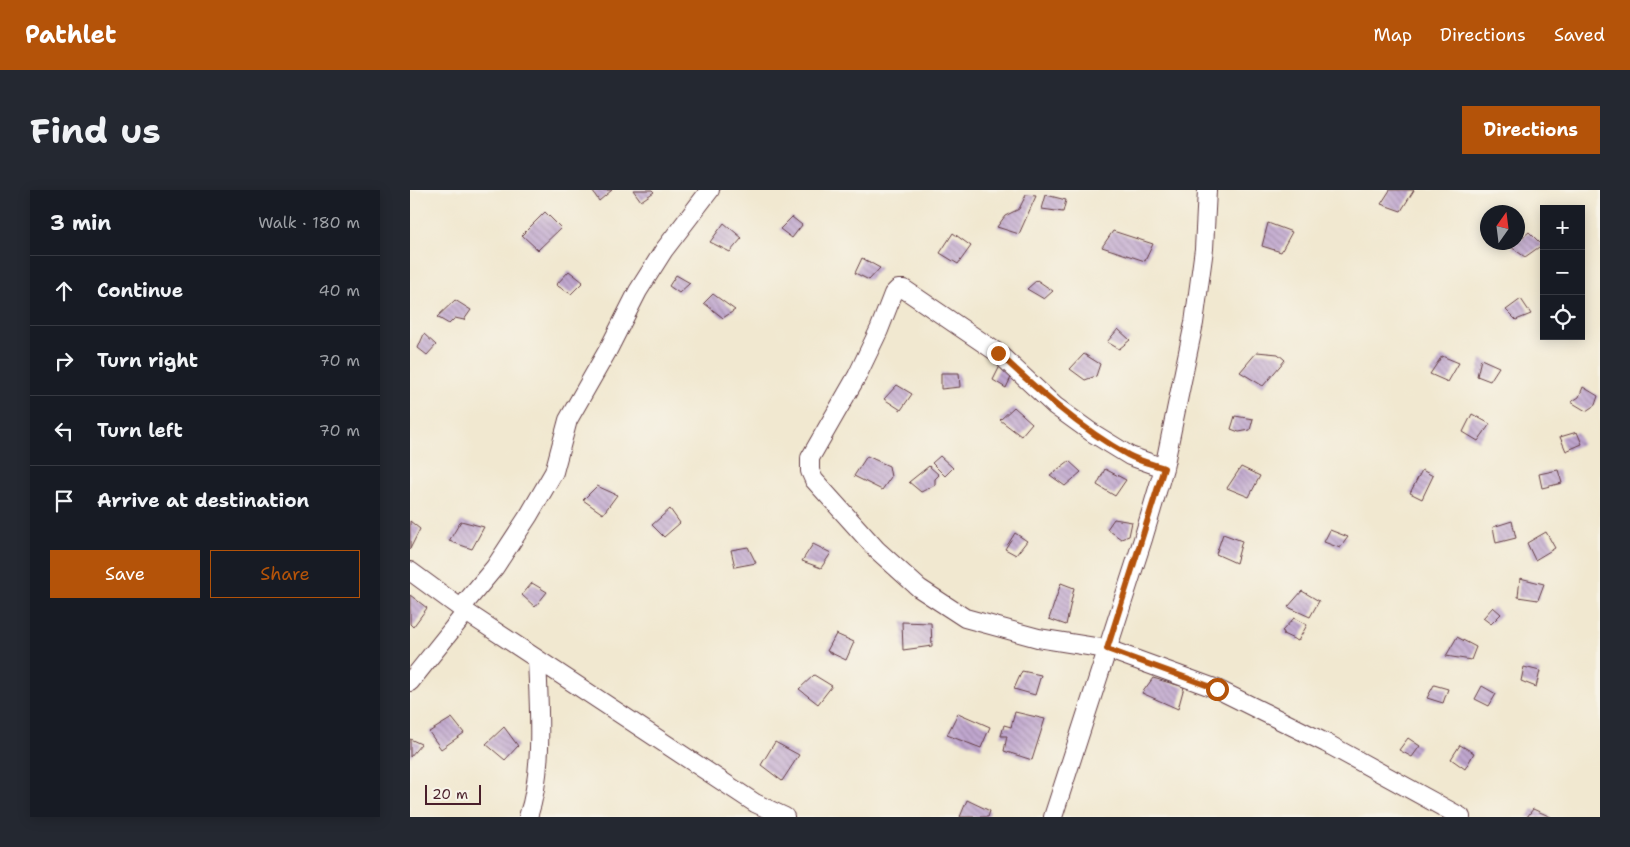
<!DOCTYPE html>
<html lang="en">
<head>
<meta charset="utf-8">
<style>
  body { margin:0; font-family:"Shantell Sans",sans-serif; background:#242831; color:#f1f3f6 }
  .controls { position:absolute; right:15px; top:15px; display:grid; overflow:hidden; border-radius:0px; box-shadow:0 2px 12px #0003 }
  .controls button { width:45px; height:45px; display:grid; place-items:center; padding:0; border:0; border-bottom:1px solid #363941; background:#171b24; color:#f1f3f6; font:25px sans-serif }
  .compass { position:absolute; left:1070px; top:15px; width:45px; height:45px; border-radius:50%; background:#171b24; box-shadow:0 2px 12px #0003; rotate:14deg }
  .scale { position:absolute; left:15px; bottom:12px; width:56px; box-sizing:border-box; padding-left:5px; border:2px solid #4a1f2b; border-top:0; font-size:14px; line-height:18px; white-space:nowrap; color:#4a1f2b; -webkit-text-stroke:4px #f7f3e8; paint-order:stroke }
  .stop { position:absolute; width:15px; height:15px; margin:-11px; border:4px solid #b45309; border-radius:50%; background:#fff }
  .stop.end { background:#b45309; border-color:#fff; box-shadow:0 1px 5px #0008 }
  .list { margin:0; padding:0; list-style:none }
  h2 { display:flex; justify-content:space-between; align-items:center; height:65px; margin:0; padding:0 20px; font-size:21px }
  h2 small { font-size:16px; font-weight:400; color:#9ea1a6 }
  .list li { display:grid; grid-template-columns:32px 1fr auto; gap:15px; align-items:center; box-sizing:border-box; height:70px; padding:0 20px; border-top:1px solid #363941 }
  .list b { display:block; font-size:19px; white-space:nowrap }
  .list em { font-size:16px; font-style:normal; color:#9ea1a6 }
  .actions { display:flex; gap:10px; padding:15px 20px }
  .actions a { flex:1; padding:11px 0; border:1px solid #b45309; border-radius:0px; text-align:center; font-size:18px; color:#b45309 }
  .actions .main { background:#b45309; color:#fff }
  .icon { flex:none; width:28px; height:28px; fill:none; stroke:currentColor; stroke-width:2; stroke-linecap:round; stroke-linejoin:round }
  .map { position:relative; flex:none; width:1190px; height:627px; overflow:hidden; border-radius:0px }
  header { display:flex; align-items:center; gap:30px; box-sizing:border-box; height:70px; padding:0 25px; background:#b45309; color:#fff }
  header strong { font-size:24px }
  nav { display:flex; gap:28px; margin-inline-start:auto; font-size:18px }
  .intro { display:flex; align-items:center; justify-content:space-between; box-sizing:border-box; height:120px; padding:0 30px }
  h1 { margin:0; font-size:35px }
  .button { padding:12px 22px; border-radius:0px; background:#b45309; color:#fff; font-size:18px; font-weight:700 }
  main { display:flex; gap:30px; padding:0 30px }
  aside { flex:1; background:#171b24; border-radius:0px; box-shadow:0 2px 12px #0003 }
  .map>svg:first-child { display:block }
  .building { fill:url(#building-back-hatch) }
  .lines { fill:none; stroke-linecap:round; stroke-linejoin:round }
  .minor-casing { stroke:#633d44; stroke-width:20 }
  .minor { stroke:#fff; stroke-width:18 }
  .route { stroke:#b45309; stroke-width:6 }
</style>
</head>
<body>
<header>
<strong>Pathlet</strong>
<nav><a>Map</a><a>Directions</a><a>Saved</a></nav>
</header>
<div class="intro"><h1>Find us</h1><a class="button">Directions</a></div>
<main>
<aside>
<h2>3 min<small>Walk · 180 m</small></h2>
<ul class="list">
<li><svg class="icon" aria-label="ahead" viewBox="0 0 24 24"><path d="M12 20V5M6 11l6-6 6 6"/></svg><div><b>Continue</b></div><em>40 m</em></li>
<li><svg class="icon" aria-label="right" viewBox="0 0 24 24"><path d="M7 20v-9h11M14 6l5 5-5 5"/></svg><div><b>Turn right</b></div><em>70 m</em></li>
<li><svg class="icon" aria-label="left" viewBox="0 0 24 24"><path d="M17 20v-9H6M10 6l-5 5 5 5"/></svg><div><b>Turn left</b></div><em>70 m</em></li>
<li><svg class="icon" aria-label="arrive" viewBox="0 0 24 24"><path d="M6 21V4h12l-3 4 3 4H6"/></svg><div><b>Arrive at destination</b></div></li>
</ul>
<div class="actions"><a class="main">Save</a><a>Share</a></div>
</aside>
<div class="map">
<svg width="1190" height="627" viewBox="0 0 1190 627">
  <defs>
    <pattern id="building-back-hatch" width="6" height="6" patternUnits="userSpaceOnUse" patternTransform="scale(1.25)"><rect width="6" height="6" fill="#c0a7cf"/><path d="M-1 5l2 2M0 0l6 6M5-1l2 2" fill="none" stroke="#9e87a8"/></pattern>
  </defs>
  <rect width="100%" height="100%" fill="#f7f3e8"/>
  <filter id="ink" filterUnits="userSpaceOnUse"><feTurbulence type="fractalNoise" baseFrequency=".02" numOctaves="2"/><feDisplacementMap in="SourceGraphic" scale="10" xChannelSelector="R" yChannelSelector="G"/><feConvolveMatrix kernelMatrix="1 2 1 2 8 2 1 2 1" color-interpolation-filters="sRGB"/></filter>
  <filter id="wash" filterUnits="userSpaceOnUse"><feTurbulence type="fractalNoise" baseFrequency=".0096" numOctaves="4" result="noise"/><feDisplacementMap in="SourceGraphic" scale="20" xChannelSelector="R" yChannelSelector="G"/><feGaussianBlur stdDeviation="1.12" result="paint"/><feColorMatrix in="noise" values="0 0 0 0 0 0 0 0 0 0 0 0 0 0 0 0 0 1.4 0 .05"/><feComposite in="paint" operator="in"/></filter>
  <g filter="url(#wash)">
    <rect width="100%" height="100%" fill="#f1e8d0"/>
    <g id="blocks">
      <path class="building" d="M184,0H202L189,11L183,2Z
        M223,0H242L244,2L231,11Z
        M980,0H1004L991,21L971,14Z
        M616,5L626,6L609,44L587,37L595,26L609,19Z
        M636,5L656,10L653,22L632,19Z
        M135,22L151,38L128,60L112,45Z
        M382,27L392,35L382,48L370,39Z
        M314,33L332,48L320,62L300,52Z
        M858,33L882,42L871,62L852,56Z
        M703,41L743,54L735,71L692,57Z
        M1119,42L1132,55L1115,67L1101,57Z
        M543,43L561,56L548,74L530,63Z
        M452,68L470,78L459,90L445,83Z
        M159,81L173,92L161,104L146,95Z
        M266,85L280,93L269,103L259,96Z
        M627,90L643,101L634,109L617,99Z
        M303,104L325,120L313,128L294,113Z
        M1111,109L1121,124L1106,130L1096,120Z
        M45,110L61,120L54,130L45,128L39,134L27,127Z
        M708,139L720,150L709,159L697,152Z
        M14,144L26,155L17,165L8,158Z
        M847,162L868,164L875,170L853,196L830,182Z
        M674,164L690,174L686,186L675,190L660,179Z
        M1032,166L1049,173L1038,192L1020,184Z
        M1071,169L1089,177L1080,191L1067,186Z
        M590,176L603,183L596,198L583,190Z
        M531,183H549L550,197L531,199Z
        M487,195L502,204L491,220L474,209Z
        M1173,197L1188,206L1185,215L1176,221L1161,212L1169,207Z
        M604,217L622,233L611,246L590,230Z
        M1062,224L1080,234L1068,251L1053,242Z
        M825,226L843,229L840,240L829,242L821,239Z
        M1167,242L1172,254L1156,261L1150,247Z
        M457,266L479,276L481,287L472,300L444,286Z
        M530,266L543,278L535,286L522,273Z
        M659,271L671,282L655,296L640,285Z
        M519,276L529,285L525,289V295L511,302L499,292Z
        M831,277L850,286L839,307L817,298Z
        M695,279L716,290L705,306L687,295Z
        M1012,280L1023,286L1012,309L1000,303Z
        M1148,280L1152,293L1132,298L1129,284Z
        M187,296L207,305L193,324L173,310Z
        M260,319L270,333L254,347L242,335Z
        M704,329L722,332L719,346L711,349L697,339Z
        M0,331L10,339L0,359Z
        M51,331L74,337L62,359L39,351Z
        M1102,331L1106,348L1086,353L1083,337Z
        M920,340L938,347L930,358L914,352Z
        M1136,342L1145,358L1125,370L1117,353Z
        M605,343L617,351L606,365L595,359Z
        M813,344L832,351L826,373L806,364Z
        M403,354L421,363L411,378L392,371Z
        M338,357L346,373L325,377L321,360Z
        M1110,388L1134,394L1128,410L1108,407Z
        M122,393L137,402L125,417L112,405Z
        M651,393L664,398L656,435L639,429Z
        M892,401L909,411L900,427L878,417Z
        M0,405L17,418L3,437L0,434Z
        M1083,417L1091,424L1081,434L1073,428Z
        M884,428L897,435L888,451L873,444L874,442L872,441Z
        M492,432L521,433L522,456L493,460Z
        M426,444L444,452L436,470L417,461Z
        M1047,447L1066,457L1061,470L1036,466Z
        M1114,477L1130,481L1126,497L1111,491Z
        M612,481L631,485L625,505L604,499Z
        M404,485L422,496L408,514L389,499Z
        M743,488L774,497L768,519L732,503Z
        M1024,495L1038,499L1033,513L1017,508Z
        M1072,496L1086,504L1079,516L1065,509Z
        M605,522L635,529L622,570L594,561L597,546H591L594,535L601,537Z
        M548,523L580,537L571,558L537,545Z
        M42,528L54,543L31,559L19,542Z
        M94,537L108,556L95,570L76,554Z
        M998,548L1010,556L1002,567L989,560Z
        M0,549L11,554L0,567Z
        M365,552L389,565L372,591L351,575Z
        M1050,555L1064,563L1055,579L1041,569Z
        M557,610L580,621L578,627H550Z
        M1123,619L1141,627H1117Z"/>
    </g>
  </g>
  <g filter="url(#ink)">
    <use href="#blocks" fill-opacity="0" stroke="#633d44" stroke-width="1"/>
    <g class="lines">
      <defs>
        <path id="minor" d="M754,278L720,266L681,242L645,216L588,163L494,99H488L483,104L469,140L447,186L400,268V281L404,290L467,360L509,398L555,428L628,448L697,459L807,499L916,553L1051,627
          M0,381L56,422L345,613L375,627
          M51,418L85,377L119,325L144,282L158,230L198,160L228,101L254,60L300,0
          M0,492L56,422
          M118,627C134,581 129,518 127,470
          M643,627L733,349L754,278L784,133L794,59L797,0"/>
      </defs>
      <use href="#minor" class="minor-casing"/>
      <use href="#minor" class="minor"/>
    </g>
  </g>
  <g class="lines" filter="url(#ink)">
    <path class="route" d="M588,163C629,201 669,238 718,265C729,271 742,274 754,278L697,459L807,499"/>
  </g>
</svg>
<div class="controls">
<button>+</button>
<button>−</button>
<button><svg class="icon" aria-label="locate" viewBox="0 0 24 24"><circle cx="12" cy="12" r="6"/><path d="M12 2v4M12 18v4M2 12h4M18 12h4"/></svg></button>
</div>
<svg class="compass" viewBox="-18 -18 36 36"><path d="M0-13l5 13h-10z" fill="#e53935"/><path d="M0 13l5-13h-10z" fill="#9ea1a6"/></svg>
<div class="scale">20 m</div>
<div class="stop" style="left:807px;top:499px"></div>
<div class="stop end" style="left:588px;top:163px"></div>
</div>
</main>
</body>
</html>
